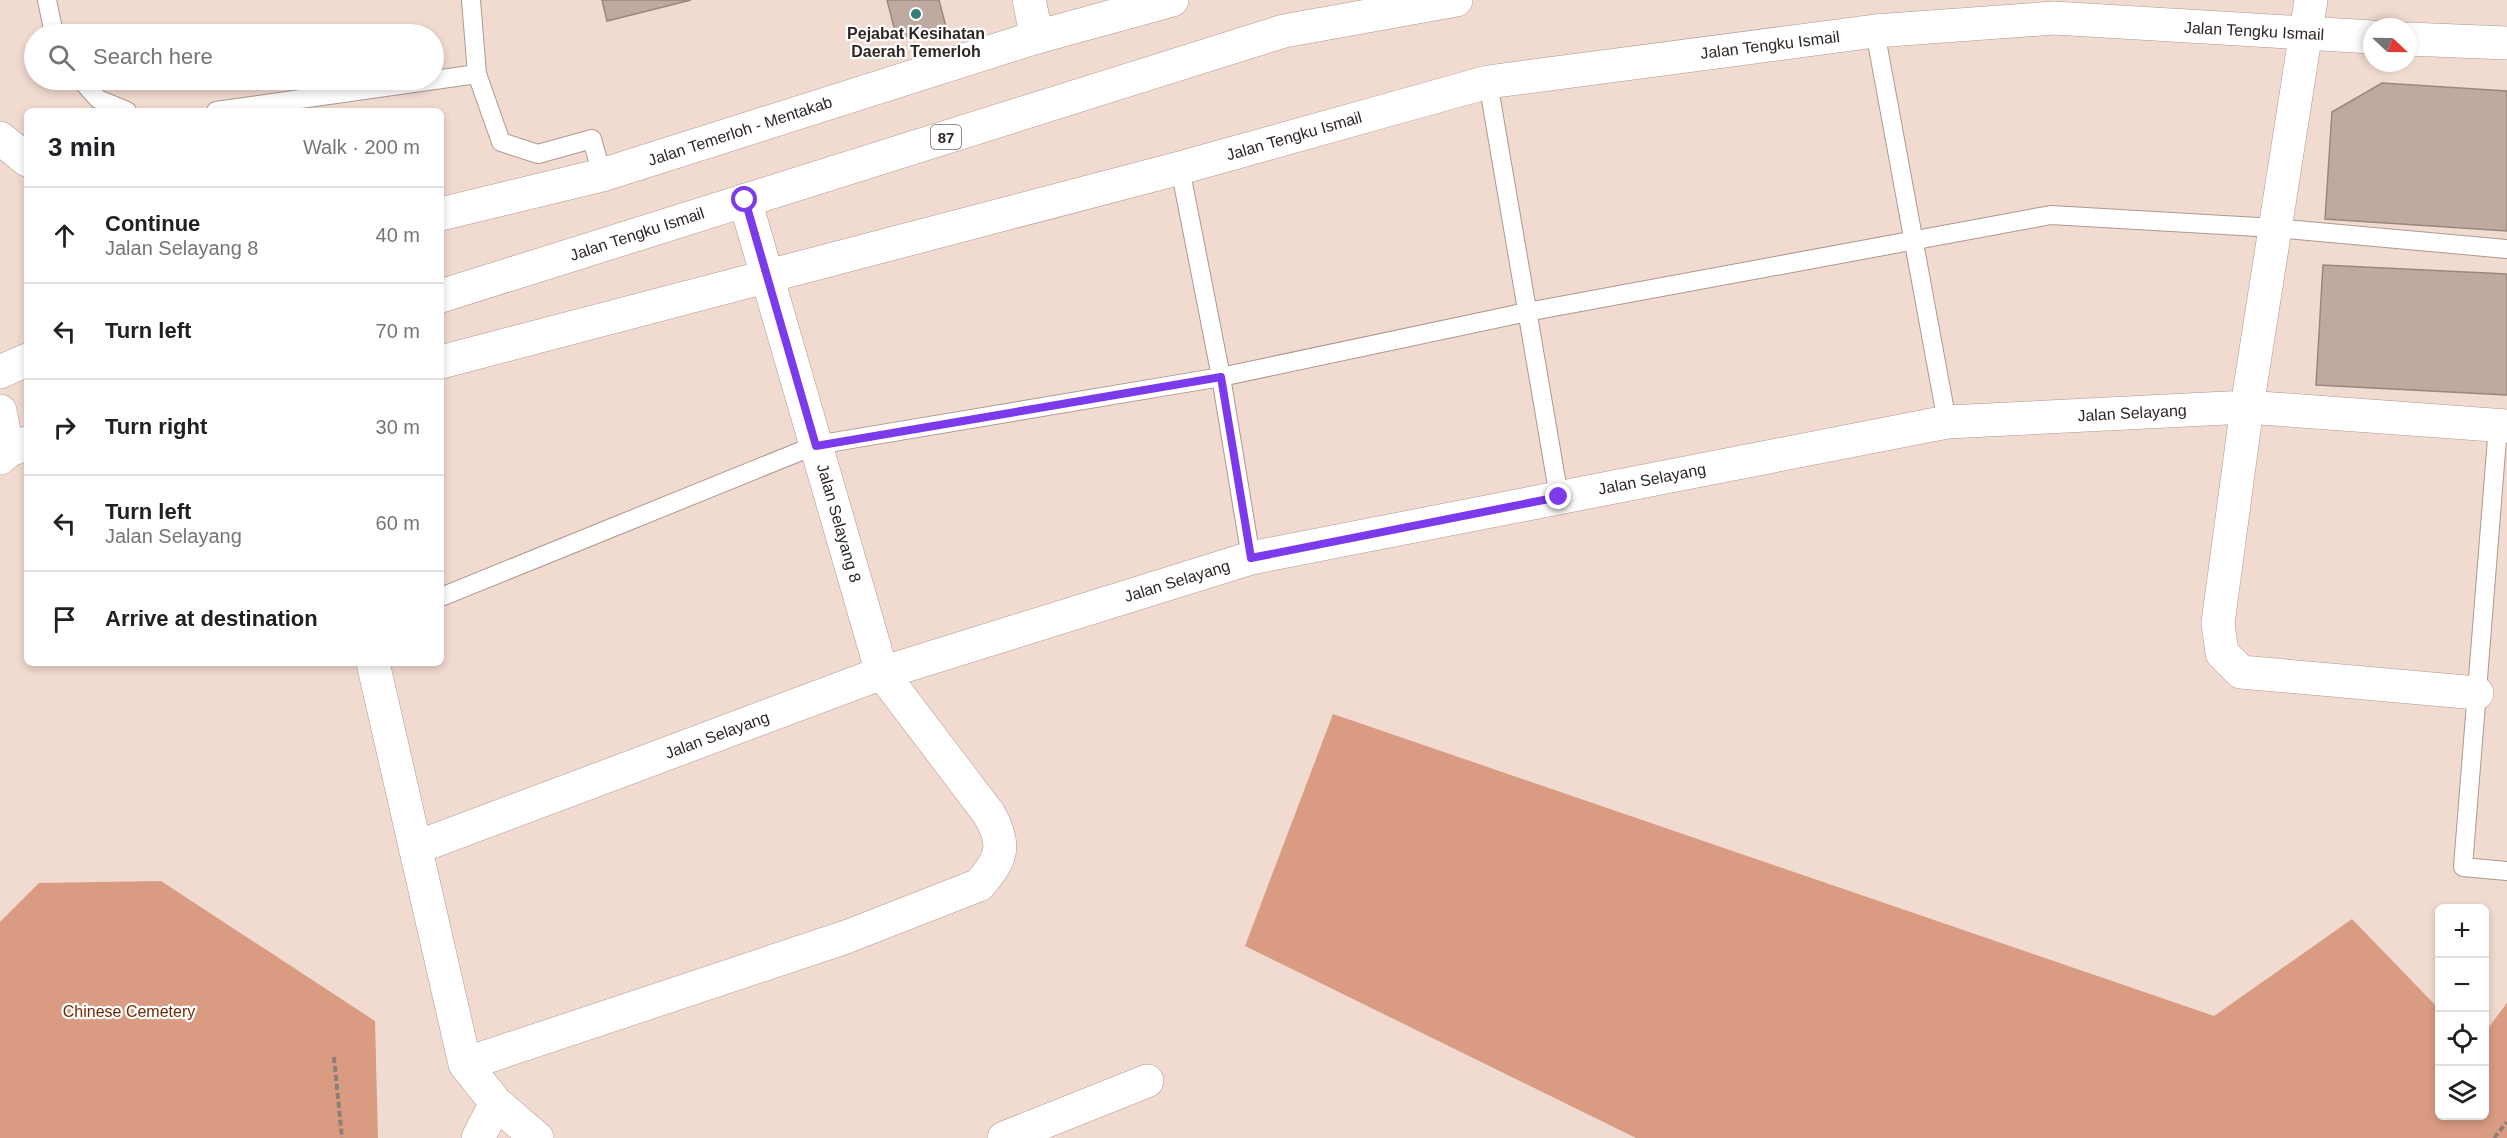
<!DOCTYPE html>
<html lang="en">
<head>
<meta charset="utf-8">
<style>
  body { margin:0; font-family:Arial,sans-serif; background:#f6f6f6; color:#202124 }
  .controls { position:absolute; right:18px; bottom:18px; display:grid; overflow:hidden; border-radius:9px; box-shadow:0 3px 9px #0003 }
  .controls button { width:54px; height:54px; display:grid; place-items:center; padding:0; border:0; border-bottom:2px solid #e0e0e0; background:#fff; color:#202124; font:30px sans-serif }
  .compass { position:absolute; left:2363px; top:18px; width:54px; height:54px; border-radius:50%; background:#fff; box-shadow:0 3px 9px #0003; rotate:112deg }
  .stop { position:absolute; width:18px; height:18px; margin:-14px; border:4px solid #7c3aed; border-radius:50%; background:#fff }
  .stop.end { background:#7c3aed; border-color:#fff; box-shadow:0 2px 6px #0008 }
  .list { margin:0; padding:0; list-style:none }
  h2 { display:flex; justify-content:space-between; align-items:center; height:78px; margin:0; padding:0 24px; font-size:26px }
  h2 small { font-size:20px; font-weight:400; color:#757577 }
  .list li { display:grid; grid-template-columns:39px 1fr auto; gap:18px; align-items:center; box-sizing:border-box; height:96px; padding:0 24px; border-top:2px solid #e0e0e0 }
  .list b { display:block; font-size:22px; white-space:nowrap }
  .list p { margin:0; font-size:20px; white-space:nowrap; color:#757577 }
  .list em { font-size:20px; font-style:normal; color:#757577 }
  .icon { flex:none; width:33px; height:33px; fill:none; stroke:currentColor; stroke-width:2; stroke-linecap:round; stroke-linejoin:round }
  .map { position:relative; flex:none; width:2507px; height:1138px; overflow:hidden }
  .search { position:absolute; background:#fff; box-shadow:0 3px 9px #0003; left:24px; top:24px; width:420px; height:66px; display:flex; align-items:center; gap:15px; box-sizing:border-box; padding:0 21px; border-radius:33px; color:#757577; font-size:22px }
  .panel { position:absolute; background:#fff; box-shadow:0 3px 9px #0003; left:24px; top:108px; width:420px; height:558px; border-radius:9px }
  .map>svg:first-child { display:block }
  .green { fill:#d99c83 }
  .building { fill:#bfa9a0; stroke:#9c877e; stroke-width:1.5 }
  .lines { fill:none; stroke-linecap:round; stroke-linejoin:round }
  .service-casing { stroke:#ae9890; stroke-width:20 }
  .minor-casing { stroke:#ae9890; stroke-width:34 }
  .primary-casing { stroke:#ae9890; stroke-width:34 }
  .path { stroke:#8d7e77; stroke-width:4; stroke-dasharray:6 3; stroke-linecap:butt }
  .service { stroke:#fff; stroke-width:18 }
  .minor { stroke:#fff; stroke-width:33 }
  .primary { stroke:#fff; stroke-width:33 }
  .route { stroke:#7c3aed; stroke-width:8 }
  .poi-dot { fill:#377f7c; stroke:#fff; stroke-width:2 }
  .labels { text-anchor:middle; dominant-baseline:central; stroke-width:4.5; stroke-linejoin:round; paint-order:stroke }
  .shield { fill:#fff; stroke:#6d6765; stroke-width:1.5 }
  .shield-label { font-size:15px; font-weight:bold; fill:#2f2623 }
  .street-label { font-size:16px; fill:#2f2623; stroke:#fff }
  .poi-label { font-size:16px; font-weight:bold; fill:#2f2623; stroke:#fff }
  .park-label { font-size:16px; fill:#702800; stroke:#fff }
</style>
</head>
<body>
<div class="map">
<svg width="2507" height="1138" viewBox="0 0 2507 1138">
  <rect width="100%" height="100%" fill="#f1dad0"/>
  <path class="green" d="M1333,714L2214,1016L2352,919L2439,1009L2440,1116H2484L2485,1032L2507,1003V1138H1636L1245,946Z
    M161,881L375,1021L378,1138H0V922L39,883Z"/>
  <path class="building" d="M602,0H691L607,21Z
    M887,0H939L946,27L897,39Z
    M2382,83L2507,91V231L2325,219L2332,112Z
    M2323,265L2507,274V395L2316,385Z"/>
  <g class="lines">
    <defs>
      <path id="service" d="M47,0L54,34
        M471,0L477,74L501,142L538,154L592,139L602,175
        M1875,31L1947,422
        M81,80L98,99L127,111
        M1488,82L1559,497
        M216,111L477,74
        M1180,168L1221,377L1251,558
        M2498,426L2463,867L2507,871
        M441,597L816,445L1221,377L1527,312L2051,215L2275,228L2507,249"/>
      <path id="minor" d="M1029,0L1037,37
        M2311,0L2247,407L2218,623L2222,653L2241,672L2477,693
        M2408,39L2507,43
        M441,362L1180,168L1488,82L1875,31L2054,18L2372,37
        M0,411L8,451
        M373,663L465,1064L496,1103L537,1138
        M415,848L882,673L1251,558L1947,422L2247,407L2507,426
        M465,1064L846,937L979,885C1002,859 1007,845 989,814L882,673L745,200
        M478,1138L496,1103
        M1004,1138L1147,1081"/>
      <path id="primary" d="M0,138L27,160
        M441,214L602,175L1037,37L1172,0
        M441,296L1284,31L1456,0
        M0,372L27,360
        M0,458L8,451L27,443"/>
    </defs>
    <use href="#service" class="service-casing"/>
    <use href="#minor" class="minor-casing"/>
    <use href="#primary" class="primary-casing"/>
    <path class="path" d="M334,1057L342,1138
      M2494,1138L2507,1122"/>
    <use href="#service" class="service"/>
    <use href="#minor" class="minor"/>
    <use href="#primary" class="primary"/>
  </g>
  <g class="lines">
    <path class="route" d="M745,200L816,446L1221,377L1251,558L1559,497"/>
  </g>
  <circle class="poi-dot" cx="916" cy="14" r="6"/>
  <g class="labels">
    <rect class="shield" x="931" y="125" width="30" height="24" rx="4.5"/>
    <g class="shield-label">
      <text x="946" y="137">87</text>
    </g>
    <g class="street-label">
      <text transform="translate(2254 31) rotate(3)">Jalan Tengku Ismail</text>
      <text transform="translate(1770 45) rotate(-7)">Jalan Tengku Ismail</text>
      <text transform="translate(740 131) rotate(-18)">Jalan Temerloh - Mentakab</text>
      <text transform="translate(1294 136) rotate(-16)">Jalan Tengku Ismail</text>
      <text transform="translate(637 234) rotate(-18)">Jalan Tengku Ismail</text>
      <text transform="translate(2132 413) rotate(-3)">Jalan Selayang</text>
      <text transform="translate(1652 479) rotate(-11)">Jalan Selayang</text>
      <text transform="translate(839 523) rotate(74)">Jalan Selayang 8</text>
      <text transform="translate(1177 581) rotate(-17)">Jalan Selayang</text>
      <text transform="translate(717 735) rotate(-20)">Jalan Selayang</text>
    </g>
    <g class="poi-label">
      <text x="916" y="33">Pejabat Kesihatan<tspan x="916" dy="18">Daerah Temerloh</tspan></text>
    </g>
    <g class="park-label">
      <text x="129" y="1011">Chinese Cemetery</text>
    </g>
  </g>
</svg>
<div class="controls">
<button>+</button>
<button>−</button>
<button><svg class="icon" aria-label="locate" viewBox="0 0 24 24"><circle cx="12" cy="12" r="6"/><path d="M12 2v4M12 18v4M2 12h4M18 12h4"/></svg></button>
<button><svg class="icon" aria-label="layers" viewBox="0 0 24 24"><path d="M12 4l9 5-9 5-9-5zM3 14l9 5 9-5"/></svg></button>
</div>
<svg class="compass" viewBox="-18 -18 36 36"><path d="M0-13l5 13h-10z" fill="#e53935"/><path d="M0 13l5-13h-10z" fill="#757577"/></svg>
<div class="stop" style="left:745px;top:200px"></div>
<div class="stop end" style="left:1559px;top:497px"></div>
<div class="search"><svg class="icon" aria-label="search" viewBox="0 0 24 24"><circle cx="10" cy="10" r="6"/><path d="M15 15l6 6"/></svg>Search here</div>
<section class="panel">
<h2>3 min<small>Walk · 200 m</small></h2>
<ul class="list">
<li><svg class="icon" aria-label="ahead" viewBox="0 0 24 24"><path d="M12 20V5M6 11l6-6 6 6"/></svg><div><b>Continue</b><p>Jalan Selayang 8</p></div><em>40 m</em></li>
<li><svg class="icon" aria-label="left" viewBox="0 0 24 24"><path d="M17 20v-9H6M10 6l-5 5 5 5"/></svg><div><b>Turn left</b></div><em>70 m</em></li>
<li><svg class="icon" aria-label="right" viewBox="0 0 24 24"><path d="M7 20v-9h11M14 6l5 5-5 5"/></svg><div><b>Turn right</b></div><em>30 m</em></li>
<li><svg class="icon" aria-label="left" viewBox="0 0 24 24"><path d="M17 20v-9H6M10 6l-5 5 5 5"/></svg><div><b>Turn left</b><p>Jalan Selayang</p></div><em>60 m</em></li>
<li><svg class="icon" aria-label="arrive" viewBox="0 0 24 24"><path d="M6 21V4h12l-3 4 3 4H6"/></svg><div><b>Arrive at destination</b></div></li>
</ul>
</section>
</div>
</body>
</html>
